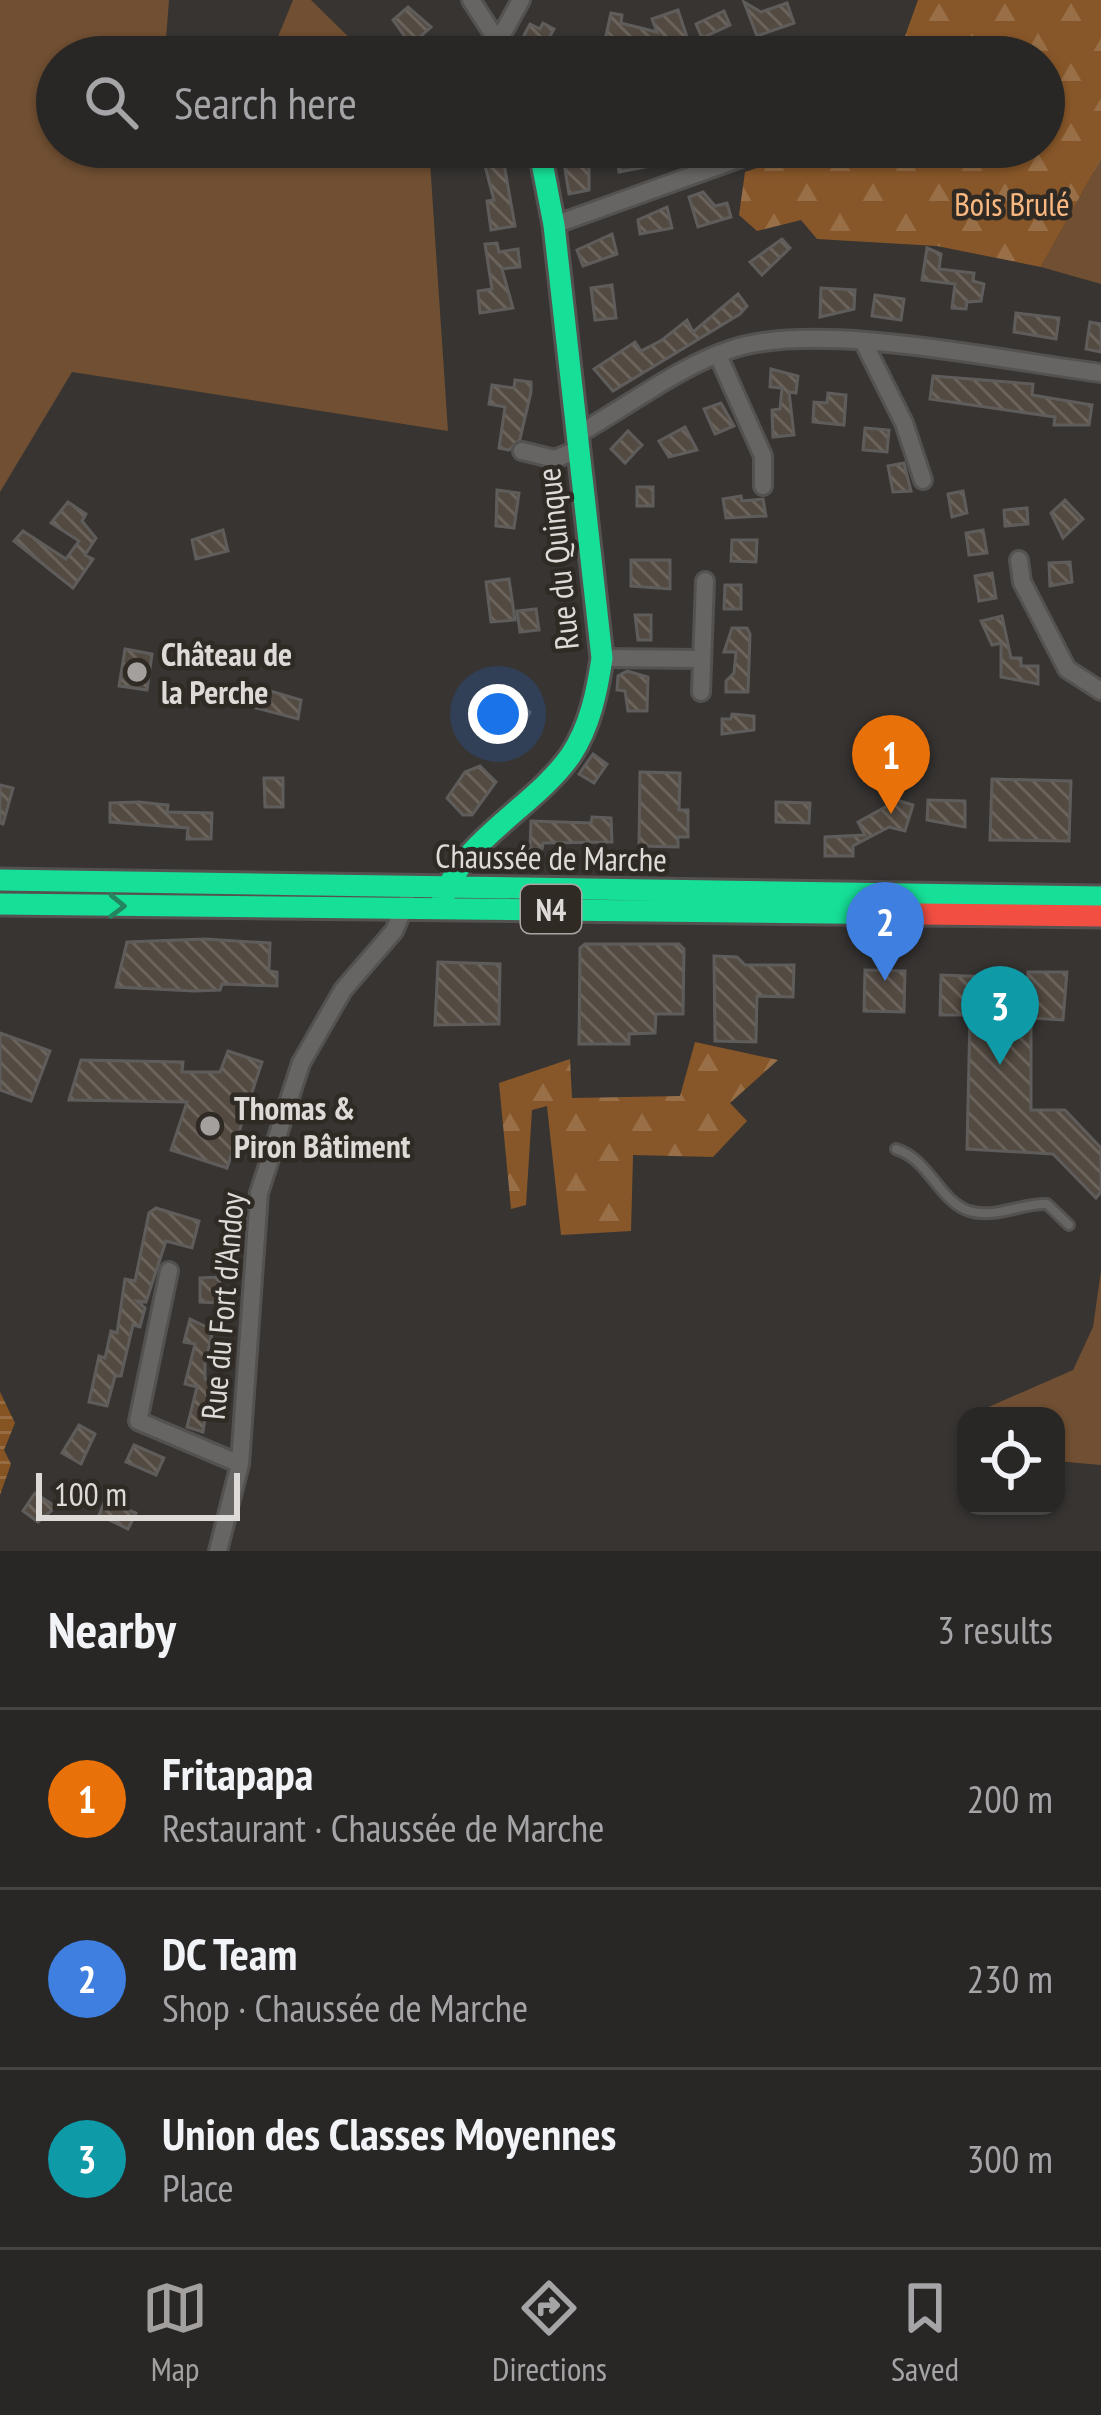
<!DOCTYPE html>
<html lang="en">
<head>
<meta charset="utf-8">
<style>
  body { margin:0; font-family:"PT Sans Narrow",sans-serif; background:#312f2e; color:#f1f3f6 }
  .controls { position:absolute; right:36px; bottom:36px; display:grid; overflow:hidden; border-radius:24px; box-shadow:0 3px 9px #0004 }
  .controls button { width:108px; height:108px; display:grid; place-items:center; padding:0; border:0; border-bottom:3px solid #454443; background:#292726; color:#f1f3f6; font:60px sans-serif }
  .scale { position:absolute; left:36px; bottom:30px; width:204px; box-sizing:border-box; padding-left:12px; border:6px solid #dddad7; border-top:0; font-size:33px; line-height:42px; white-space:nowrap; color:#dddad7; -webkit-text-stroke:9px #302a25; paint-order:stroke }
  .you { position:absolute; left:498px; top:714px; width:42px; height:42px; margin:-30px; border:9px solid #fff; border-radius:50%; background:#1a73e8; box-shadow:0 0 0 18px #1a73e833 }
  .badge { display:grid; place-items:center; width:78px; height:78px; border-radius:50%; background:#a3a09d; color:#fff; font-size:39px; font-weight:700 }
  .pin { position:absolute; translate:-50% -99px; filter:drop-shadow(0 3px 6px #0008) }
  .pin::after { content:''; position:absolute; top:63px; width:42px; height:36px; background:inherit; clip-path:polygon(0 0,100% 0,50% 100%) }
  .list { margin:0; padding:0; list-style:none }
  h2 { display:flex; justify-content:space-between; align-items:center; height:156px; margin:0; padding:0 48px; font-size:51px }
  h2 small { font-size:39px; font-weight:400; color:#a5a5a7 }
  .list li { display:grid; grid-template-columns:78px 1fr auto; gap:36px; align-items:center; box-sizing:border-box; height:180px; padding:0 48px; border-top:3px solid #454443 }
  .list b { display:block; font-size:45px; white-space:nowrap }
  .list p { margin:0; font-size:39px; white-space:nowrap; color:#a5a5a7 }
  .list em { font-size:39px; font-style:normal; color:#a5a5a7 }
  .icon { flex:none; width:66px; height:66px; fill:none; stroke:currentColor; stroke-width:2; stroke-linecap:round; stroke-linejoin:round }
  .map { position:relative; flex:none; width:1101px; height:1551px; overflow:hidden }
  .search { position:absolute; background:#292726; box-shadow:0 3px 9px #0004; left:36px; right:36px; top:36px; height:132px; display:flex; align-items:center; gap:30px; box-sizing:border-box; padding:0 42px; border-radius:66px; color:#a5a5a7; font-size:45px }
  .sheet { height:696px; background:#292726 }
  nav { display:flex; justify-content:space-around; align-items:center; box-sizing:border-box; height:168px; border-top:3px solid #454443; background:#292726; font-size:33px; color:#a5a5a7 }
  nav a { display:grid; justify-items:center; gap:6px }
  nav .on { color:#a3a09d }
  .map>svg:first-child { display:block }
  .grass { fill:#704f32 }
  .forest { fill:url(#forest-firs) }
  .water { fill:url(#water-rules) }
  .building { fill:url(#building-back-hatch); stroke:#5f5d5b; stroke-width:3 }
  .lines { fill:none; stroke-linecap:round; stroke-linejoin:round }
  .lane-casing { stroke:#545250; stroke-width:14 }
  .street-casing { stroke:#545250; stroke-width:22 }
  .fast-casing { stroke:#545250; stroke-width:27 }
  .jam-casing { stroke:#545250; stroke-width:27 }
  .lane { stroke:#676563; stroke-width:8 }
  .street { stroke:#676563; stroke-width:16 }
  .fast { stroke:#16e098; stroke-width:21 }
  .jam { stroke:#f24e42; stroke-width:21 }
  .oneway { stroke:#23855e }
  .poi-dot { fill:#a3a09d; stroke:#302a25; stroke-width:4.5 }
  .labels { text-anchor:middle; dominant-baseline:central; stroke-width:9; stroke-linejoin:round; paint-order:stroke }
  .shield { fill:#302a25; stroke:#a9a5a2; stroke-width:3 }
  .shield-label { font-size:30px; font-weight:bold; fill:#dddad7 }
  .park-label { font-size:33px; fill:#f8b880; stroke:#302a25 }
  .street-label { font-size:33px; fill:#dddad7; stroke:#302a25 }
  .poi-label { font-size:33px; font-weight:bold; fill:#dddad7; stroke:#302a25; text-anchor:start }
</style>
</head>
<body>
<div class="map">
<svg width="1101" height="1551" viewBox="0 0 1101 1551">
  <defs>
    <pattern id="forest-firs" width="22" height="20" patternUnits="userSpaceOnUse" patternTransform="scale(3)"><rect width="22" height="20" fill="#885729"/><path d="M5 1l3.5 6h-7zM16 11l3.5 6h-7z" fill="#986f47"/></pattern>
    <pattern id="water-rules" width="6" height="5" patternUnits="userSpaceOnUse" patternTransform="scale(3)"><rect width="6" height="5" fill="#865423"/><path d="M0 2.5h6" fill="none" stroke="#976c42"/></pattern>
    <pattern id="building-back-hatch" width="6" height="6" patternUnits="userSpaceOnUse" patternTransform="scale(3)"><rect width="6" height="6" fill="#534b42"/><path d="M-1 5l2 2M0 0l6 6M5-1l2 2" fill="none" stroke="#6b645d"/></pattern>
  </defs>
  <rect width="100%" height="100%" fill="#373432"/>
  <path class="grass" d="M0,0H169L166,39L273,49L293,0H311L369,57H57V147H429L448,431L72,372L0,492Z
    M1101,159V284L1041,267Z
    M1101,1271V1465L1056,1461V1416H968L1073,1370L1093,1327Z"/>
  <path class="forest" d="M918,0H1101V159L1041,267L937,246L817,239L801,220L757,231L739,215L745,172L818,147H1044V57H915L904,39Z
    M695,1042L778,1060L730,1103L747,1121L713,1157L633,1155L631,1231L561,1235L547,1106L532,1110L526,1205L511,1209L499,1083L570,1059L572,1098L680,1096Z"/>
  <path class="water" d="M0,1392L15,1423L4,1450L11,1464L0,1495Z"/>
  <path class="building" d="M744,2L761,12L787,3L794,23L757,36Z
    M408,7L431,27L411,45L393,20Z
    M678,10L687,37L651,42L647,57H633L635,49L605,40L611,13L622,15L621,23L657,32L652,19Z
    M724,11L730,25L702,38L696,24Z
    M543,23L554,29L541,52L521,41L530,24L540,29Z
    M458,41L469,57H433Z
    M480,147H501L515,226L491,230L487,201L494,200Z
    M627,147H642L645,167L619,172L617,158L629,156Z
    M589,158V190L569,194L564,163Z
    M703,192L715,206L727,203L731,217L698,227L689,197Z
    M667,207L672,228L640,234L638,220Z
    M612,234L617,254L583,266L577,250Z
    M782,239L790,248L762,275L750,262Z
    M497,243L499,252L518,249L520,267L502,269L513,308L480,313L478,291L492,289L485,244Z
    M927,248L941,254L939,269L974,273L973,281L984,284L981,301L967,302L966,309L952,308L955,284L922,280Z
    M612,285L616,318L595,320L591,288Z
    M821,288L855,290L854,309L820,317Z
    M738,294L747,306L740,314L613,391L594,369L635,342L641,351L662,340L687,320L693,332Z
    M875,295L904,299L901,320L872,316Z
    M1016,313L1059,318L1056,339L1014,332Z
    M1090,322L1101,324V352L1086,349Z
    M771,369L798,376L796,393L789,392L794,435L773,437L772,410L780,409L782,388L770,387Z
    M933,376L1033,384L1032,395L1092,405L1089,425H1054L1055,417L930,399Z
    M515,380L531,382V392L520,439L509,450L499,448L505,407L489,404L492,385L514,388Z
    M828,393L846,395L844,425L813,422L814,402L827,403Z
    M721,403L734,426L715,434L704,409Z
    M685,427L697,450L669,457L659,441Z
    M865,428L889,430L887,452L863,450Z
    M628,431L642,445L625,463L611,449Z
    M904,463L911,491L893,492L888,466Z
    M637,487H653V506H637Z
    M497,490L519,493L514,528L496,526Z
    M963,491L967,513L952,517L948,494Z
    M741,496L742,501L763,499L766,516L726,518L723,499Z
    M1065,500L1083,519L1063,538L1051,513Z
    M68,502L86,514L82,521L96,538L85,555L93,559L73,588L14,541L23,531L66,559L79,541L51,523Z
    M1027,508L1028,524L1005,526L1004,510Z
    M223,530L228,551L196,559L192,540Z
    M983,530L987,553L969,555L966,533Z
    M732,540H757L756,562L731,561Z
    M631,560H670V589L631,586Z
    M1070,562L1072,582L1050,586L1049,563Z
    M992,573L996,598L979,601L975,576Z
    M509,579L515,620L491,622L486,582Z
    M725,585H741V609H724Z
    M536,609L539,630L520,632L517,611Z
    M635,615H651V640H638Z
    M1002,616L1011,658H1021V666H1038V684L1001,677V643L992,645L981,621Z
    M732,628H747L750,634L748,692H726V681L734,673L736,652H724Z
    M125,649L152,654L147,690L119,686Z
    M627,671L648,677L647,711H628L625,691L617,690L618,676Z
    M260,688L301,700L298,719L256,708Z
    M507,700L530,712L516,737L493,725Z
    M732,714L754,716V730L722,734V719H731Z
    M593,754L607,764L594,783L579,774Z
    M480,766L496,782L472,815H463L447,798L465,772Z
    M640,772L680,773L679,810H688V837H678V847L639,846Z
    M264,778H283V807H265Z
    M992,779L1071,781L1069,841L990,840Z
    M0,785L13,788L3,824L0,823Z
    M890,798L913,805L905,831L889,827L853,846V856H825V837L865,835L858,822L887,806Z
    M928,800L965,801V827L927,820Z
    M139,802L168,805L167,812L212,813L211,839H187L188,828L110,822V803Z
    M776,802L810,803L809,823L776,822Z
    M592,817L611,818L612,842L543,843L542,849H530L531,821L591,823Z
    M205,939L270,943L269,971L277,972V986L222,984L220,990L194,991L116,987L127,942Z
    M585,944H679L684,949L683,1014H656L655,1033L629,1034V1044H579L580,948Z
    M714,956L737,957L745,965H794L793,997L757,996L756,1042L715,1041Z
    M438,962L500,964L499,1024L435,1025Z
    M865,970L905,971L904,1012L864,1011Z
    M1028,972H1067L1063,1020L1031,1018V1110H1065L1101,1148V1192L1096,1198L1053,1154L967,1149L970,1015H940L941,975L1028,978Z
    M0,1033L50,1051L31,1101L0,1090Z
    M228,1051L262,1062L227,1168L171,1150L187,1102L69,1100L81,1060L183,1062L182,1072H220Z
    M156,1208L199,1221L192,1248L166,1241L146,1302L137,1301L145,1308L140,1327L133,1325L121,1376H115L107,1406L89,1402L99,1356L105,1358L111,1331L117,1333L125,1279L135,1281L149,1213Z
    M220,1277L219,1303L200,1302V1278Z
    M190,1319L213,1330L205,1363V1379L210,1381L203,1432L187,1427L197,1387L185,1384L195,1344L184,1342Z
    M79,1425L95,1434L81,1464L62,1453Z
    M134,1445L164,1458L156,1475L126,1462Z
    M35,1493L56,1507L38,1522L23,1511Z
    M105,1501L136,1513L128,1529L99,1515Z"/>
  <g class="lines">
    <defs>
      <path id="lane" d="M896,1149C930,1160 938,1200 969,1211C996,1219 1021,1203 1047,1204L1069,1225"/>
      <path id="street" d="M471,0L508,57
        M499,40L521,0
        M554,225L772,147
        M864,343L904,423L923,480
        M718,355L763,456V486
        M578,434C627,407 679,366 732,349C820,320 1005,361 1101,373
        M522,451L555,459L579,449
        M1019,560L1022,582L1067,669L1101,691
        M602,658L701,659
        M701,692L705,581
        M169,1271L138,1421L240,1464
        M218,1551L240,1464L259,1193L301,1063L343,990L394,931L407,901"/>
      <path id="fast" d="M0,880L1101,897
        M442,901C462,839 535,807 571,755C590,726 597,692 602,658L554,225L539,147
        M0,904L919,914"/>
      <path id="jam" d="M919,914L1101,916"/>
    </defs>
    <use href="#lane" class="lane-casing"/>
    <use href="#street" class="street-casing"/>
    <use href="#fast" class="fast-casing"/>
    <use href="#jam" class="jam-casing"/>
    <use href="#lane" class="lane"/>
    <use href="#street" class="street"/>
    <use href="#fast" class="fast"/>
    <use href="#jam" class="jam"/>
  </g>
  <defs><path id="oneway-chevron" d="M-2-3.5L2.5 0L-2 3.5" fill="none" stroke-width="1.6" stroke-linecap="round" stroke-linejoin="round" transform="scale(3)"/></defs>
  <use class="oneway" href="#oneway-chevron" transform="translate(117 906) rotate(1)"/>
  <g class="poi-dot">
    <circle cx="137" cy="672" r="12"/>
    <circle cx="210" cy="1126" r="12"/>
  </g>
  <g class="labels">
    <rect class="shield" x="521" y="885" width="60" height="48" rx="9"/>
    <g class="shield-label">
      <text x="551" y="909">N4</text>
    </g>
    <g class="park-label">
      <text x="1012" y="203">Bois Brulé</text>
    </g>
    <g class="street-label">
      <text transform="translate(557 559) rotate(-96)">Rue du Quinque</text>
      <text transform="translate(551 857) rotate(1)">Chaussée de Marche</text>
      <text transform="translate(222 1306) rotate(-85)">Rue du Fort d'Andoy</text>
    </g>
    <g class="poi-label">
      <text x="161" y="653">Château de<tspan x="161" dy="38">la Perche</tspan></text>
      <text x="234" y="1107">Thomas &amp;<tspan x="234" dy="38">Piron Bâtiment</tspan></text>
    </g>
  </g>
</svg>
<div class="controls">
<button><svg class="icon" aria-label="locate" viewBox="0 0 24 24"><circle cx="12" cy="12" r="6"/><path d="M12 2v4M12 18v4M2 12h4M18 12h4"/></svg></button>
</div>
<div class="scale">100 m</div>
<div class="you"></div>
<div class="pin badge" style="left:891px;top:814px;background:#e8710a">1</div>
<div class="pin badge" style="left:885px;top:981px;background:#3f7fe0">2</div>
<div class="pin badge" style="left:1000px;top:1065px;background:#0f9aa8">3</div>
<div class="search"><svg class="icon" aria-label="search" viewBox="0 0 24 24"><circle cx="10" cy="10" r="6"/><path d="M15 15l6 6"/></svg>Search here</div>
</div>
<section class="sheet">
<h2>Nearby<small>3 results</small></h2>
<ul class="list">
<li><span class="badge" style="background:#e8710a">1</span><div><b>Fritapapa</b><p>Restaurant · Chaussée de Marche</p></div><em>200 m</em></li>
<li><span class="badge" style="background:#3f7fe0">2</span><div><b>DC Team</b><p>Shop · Chaussée de Marche</p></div><em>230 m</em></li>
<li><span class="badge" style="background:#0f9aa8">3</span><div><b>Union des Classes Moyennes</b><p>Place</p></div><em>300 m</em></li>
</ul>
</section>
<nav>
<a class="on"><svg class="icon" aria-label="map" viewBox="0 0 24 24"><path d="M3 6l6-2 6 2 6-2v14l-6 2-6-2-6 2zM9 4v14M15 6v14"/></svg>Map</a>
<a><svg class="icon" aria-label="directions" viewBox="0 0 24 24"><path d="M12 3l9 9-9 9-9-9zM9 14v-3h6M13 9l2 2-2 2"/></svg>Directions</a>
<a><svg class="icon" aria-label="saved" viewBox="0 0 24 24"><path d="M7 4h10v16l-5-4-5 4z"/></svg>Saved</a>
</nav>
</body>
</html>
